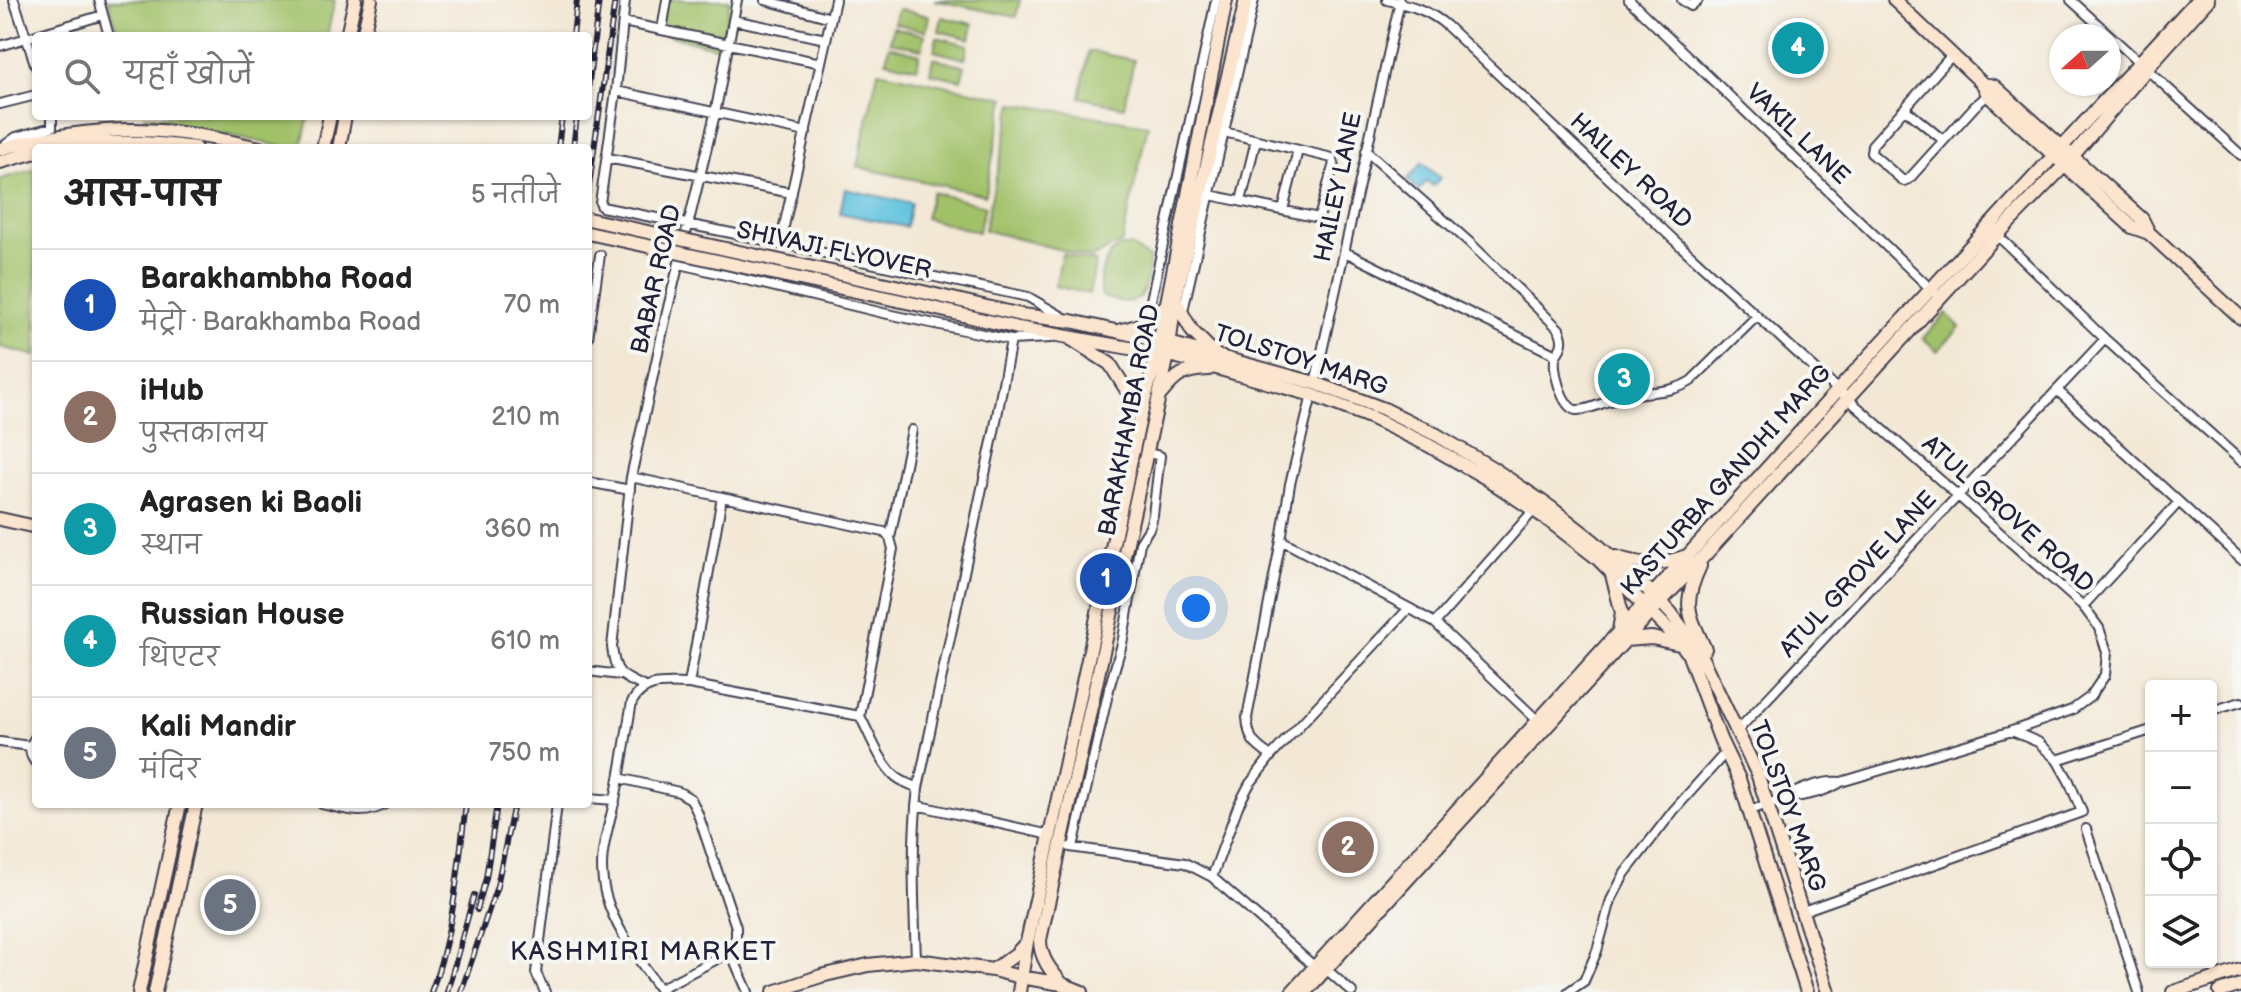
<!DOCTYPE html>
<html lang="hi">
<head>
<meta charset="utf-8">
<style>
  body { margin:0; font-family:"Balsamiq Sans","Playpen Sans Deva",sans-serif; background:#f6f6f6; color:#222 }
  .controls { position:absolute; right:24px; bottom:24px; display:grid; overflow:hidden; border-radius:8px; box-shadow:0 2px 6px #0004 }
  .controls button { width:72px; height:72px; display:grid; place-items:center; padding:0; border:0; border-bottom:2px solid #e0e0e0; background:#fff; color:#222; font:40px sans-serif }
  .compass { position:absolute; left:2049px; top:24px; width:72px; height:72px; border-radius:50%; background:#fff; box-shadow:0 2px 6px #0004; rotate:249deg }
  .you { position:absolute; left:1196px; top:608px; width:28px; height:28px; margin:-20px; border:6px solid #fff; border-radius:50%; background:#1a73e8; box-shadow:0 0 0 12px #1a73e833 }
  .badge { display:grid; place-items:center; width:52px; height:52px; border-radius:50%; background:#0f766e; color:#fff; font-size:26px; font-weight:700 }
  .pin { position:absolute; translate:-50% -50%; border:4px solid #fff; box-shadow:0 2px 8px #0006 }
  .list { margin:0; padding:0; list-style:none }
  h2 { display:flex; justify-content:space-between; align-items:center; height:104px; margin:0; padding:0 32px; font-size:34px }
  h2 small { font-size:26px; font-weight:400; color:#767676 }
  .list li { display:grid; grid-template-columns:52px 1fr auto; gap:24px; align-items:center; box-sizing:border-box; height:112px; padding:0 32px; border-top:2px solid #e0e0e0 }
  .list b { display:block; font-size:30px; white-space:nowrap }
  .list p { margin:0; font-size:26px; white-space:nowrap; color:#767676 }
  .list em { font-size:26px; font-style:normal; color:#767676 }
  .icon { flex:none; width:44px; height:44px; fill:none; stroke:currentColor; stroke-width:2; stroke-linecap:round; stroke-linejoin:round }
  .map { position:relative; flex:none; width:2241px; height:992px; overflow:hidden }
  .search { position:absolute; background:#fff; box-shadow:0 2px 6px #0004; left:32px; top:32px; width:560px; height:88px; display:flex; align-items:center; gap:20px; box-sizing:border-box; padding:0 28px; border-radius:8px; color:#767676; font-size:30px }
  .panel { position:absolute; background:#fff; box-shadow:0 2px 6px #0004; left:32px; top:144px; width:560px; height:664px; border-radius:8px }
  .map>svg:first-child { display:block }
  .green { fill:#a1c169; stroke:#627252; stroke-width:2 }
  .water { fill:#60c2df; stroke:#41728d; stroke-width:2 }
  .lines { fill:none; stroke-linecap:round; stroke-linejoin:round }
  .street-casing { stroke:#414052; stroke-width:12 }
  .secondary-casing { stroke:#414052; stroke-width:16 }
  .street { stroke:#fff; stroke-width:8 }
  .secondary { stroke:#fce5cf; stroke-width:12 }
  .rail-casing { stroke:#22223b; stroke-width:6 }
  .rail { stroke:#f6f6f2; stroke-width:3; stroke-dasharray:9; stroke-linecap:butt }
  .secondary-bridge-casing { stroke:#414052; stroke-width:16; stroke-linecap:butt }
  .secondary-bridge { stroke:#fce5cf; stroke-width:12 }
  .labels { text-anchor:middle; dominant-baseline:central; stroke-width:8; stroke-linejoin:round; paint-order:stroke }
  .street-label { font-size:24px; fill:#22223b; stroke:#f6f6f2 }
  .neighbourhood-label { font-size:26px; letter-spacing:2px; fill:#22223b; stroke:#f6f6f2 }
</style>
</head>
<body>
<div class="map">
<svg width="2241" height="992" viewBox="0 0 2241 992">
  <rect width="100%" height="100%" fill="#f6f6f2"/>
  <filter id="ink" filterUnits="userSpaceOnUse"><feTurbulence type="fractalNoise" baseFrequency=".0125" numOctaves="2"/><feDisplacementMap in="SourceGraphic" scale="16" xChannelSelector="R" yChannelSelector="G"/><feConvolveMatrix kernelMatrix="1 2 1 2 8 2 1 2 1" color-interpolation-filters="sRGB"/></filter>
  <filter id="wash" filterUnits="userSpaceOnUse"><feTurbulence type="fractalNoise" baseFrequency=".006" numOctaves="4" result="noise"/><feDisplacementMap in="SourceGraphic" scale="32" xChannelSelector="R" yChannelSelector="G"/><feGaussianBlur stdDeviation="1.8" result="paint"/><feColorMatrix in="noise" values="0 0 0 0 0 0 0 0 0 0 0 0 0 0 0 0 0 1.4 0 .05"/><feComposite in="paint" operator="in"/></filter>
  <g filter="url(#wash)">
    <rect width="100%" height="100%" fill="#f3e8d5"/>
    <path class="green" d="M108,0H335L327,36H119Z
      M663,0H730L722,49L659,33Z
      M934,0H1020L1016,17Z
      M898,9L929,16L926,31L894,23Z
      M942,17L973,24L970,39L939,31Z
      M893,27L925,35L922,49L890,42Z
      M937,37L968,45L965,59L934,51Z
      M889,46L920,54L917,68L886,61Z
      M1089,51L1134,60L1124,107L1080,97Z
      M933,58L965,66L961,80L930,73Z
      M878,71L1005,98L985,195L857,167Z
      M1013,103L1148,125L1122,242L1092,258L984,230Z
      M144,116H309L301,148H288L195,128L146,122Z
      M36,169V356L0,347V179Z
      M932,192L985,206L978,232L925,218Z
      M1121,246H1131L1149,258C1150,273 1146,285 1140,298C1126,304 1116,302 1102,296C1096,279 1104,255 1121,246Z
      M1062,254L1096,262L1089,294L1055,286Z
      M1946,313L1960,327L1937,351L1923,338Z"/>
    <path class="water" d="M1422,163L1440,178L1433,186L1427,181L1419,190L1407,180Z
      M845,189L911,203L906,227L840,213Z"/>
  </g>
  <g filter="url(#ink)">
    <g class="lines">
      <defs>
        <path id="street" d="M14,0L36,67
          M99,0L109,36
          M625,0L616,91L600,203L602,207L741,235L1028,297L1063,317
          M765,0L831,18
          M1387,0C1410,5 1429,10 1447,26L1673,239L1829,382L2083,606L2099,628L2107,652L2105,675L2090,697L2072,710L2012,731L1841,782C1823,794 1800,796 1780,800C1769,803 1759,807 1749,811
          M1629,0L1935,293
          M1682,0L1691,6L1698,0
          M2071,0L2241,155
          M733,20L826,39
          M623,22L821,63
          M662,30L667,0
          M0,46L103,15
          M1952,55L1872,145L1871,153L1901,179L1904,181L1909,179L1975,106L1988,95
          M616,91L806,132
          M0,104L36,95
          M1905,109L1943,140
          M5,145L16,137L52,127V116
          M607,158L792,193
          M1210,195L1319,218L1334,163L1332,158L1224,132
          M1241,201L1256,140
          M1283,210L1298,150
          M1995,233L2105,339L2241,461
          M780,244L835,0
          M1345,252L1556,355C1563,346 1564,340 1559,329L1469,242L1366,151
          M680,264L883,313L1011,340L1051,338
          M1182,315L1254,0
          M1146,323L1216,0
          M588,338L600,255
          M1556,355C1551,367 1562,408 1576,410C1585,411 1598,405 1606,402C1618,399 1631,395 1643,393C1661,391 1675,391 1691,381L1757,316
          M1315,383L1400,1
          M2058,391L2179,502
          M631,477L612,647C615,675 621,676 645,687
          M588,482L630,490
          M722,497L631,477L666,316L715,114L737,0
          M1534,510L1435,623L1537,720
          M2083,606L2179,502L2241,559
          M1409,608L1435,623
          M588,671L620,675
          M689,684L722,497L884,532L890,538
          M2211,711L2241,702
          M860,716L893,549L890,538L912,430
          M1738,730L2105,339
          M2012,731L2038,742L2057,760L2151,730
          M36,737C28,746 29,755 36,763
          M0,742L30,746
          M1271,756L1409,608L1281,540
          M619,778L679,792L691,799L698,814L736,927V939L723,956L659,989
          M588,798L615,800
          M1783,799C1799,789 1823,780 1841,782
          M322,804C344,809 364,817 385,804
          M916,805L1050,835
          M2086,829L2139,992
          M1070,847L1185,863L1212,877L1315,967
          M1073,847L1110,685L1122,644L1140,543L1150,527L1153,515L1160,456L1145,452
          M1212,877L1238,806L1249,785L1271,756C1253,744 1249,740 1247,718L1281,540L1290,484L1312,395
          M1803,911L2082,812L2069,781L2057,760
          M729,948L748,992
          M916,960C914,902 911,846 918,788L994,432L1011,340
          M1326,969L1352,992
          M545,992L536,973L557,804
          M661,992C641,962 616,931 606,896C596,860 607,834 615,799C622,767 626,734 632,702C645,679 666,684 689,684L860,716C870,735 879,760 894,775C901,782 910,784 918,788
          M1568,992L1584,981L1597,951L1611,900L1625,873L1674,810L1726,752"/>
        <path id="secondary" d="M1894,0L1983,84L1988,95L2132,227L2149,233
          M347,36L355,0
          M363,36L371,0
          M1983,84L1994,86L2142,219L2149,233L2241,318
          M62,148C106,140 151,142 195,148
          M323,148L330,116
          M339,148L345,116
          M0,149C56,134 115,126 173,132C203,135 231,142 260,148
          M0,162L36,152
          M923,292L1021,315L1071,321L1169,343L1315,383L1384,409L1437,435L1494,469L1550,507L1592,540L1653,594L1671,613L1697,648L1757,773L1828,992
          M1176,302L1192,331L1215,354
          M920,305L1018,328L1174,356L1312,395L1372,418L1428,445L1486,478L1544,517L1597,558L1676,637L1688,653L1720,739L1739,779L1807,992
          M1121,330C1141,326 1152,320 1166,305
          M1071,339L1110,364L1141,413
          M1161,394C1177,374 1184,370 1209,369
          M0,519L36,527
          M1616,557C1641,566 1662,565 1687,556
          M1700,566C1682,605 1688,612 1705,649
          M1612,575L1622,613L1619,630
          M1625,640L1652,638L1679,644
          M993,970L1016,954L1027,942L1141,413L1157,354L1226,0
          M1062,984C1051,971 1040,958 1040,940L1168,355L1175,299L1246,0
          M139,992L180,804
          M155,992L196,804
          M774,992L821,976L868,965L916,960L993,970L1020,977L1062,984L1082,992
          M1019,992L1027,942
          M1292,992L1838,390L2197,0
          M1305,992L1650,613L1705,555L1997,235L2064,166L2156,58L2208,0
          M2173,992L2241,970
          M2220,992L2241,985"/>
      </defs>
      <use href="#street" class="street-casing"/>
      <use href="#secondary" class="secondary-casing"/>
      <use href="#street" class="street"/>
      <use href="#secondary" class="secondary"/>
      <defs>
        <path id="rail" d="M573,36L577,0
          M588,89L599,0
          M558,148L562,116
          M573,148L577,116
          M588,192L615,0
          M477,910L486,878L497,804
          M431,992C454,932 458,867 466,804
          M447,992L474,895
          M461,992L497,886L514,804"/>
      </defs>
      <use href="#rail" class="rail-casing"/>
      <use href="#rail" class="rail"/>
      <defs>
        <path id="secondary-bridge" d="M588,219L923,292
          M588,233L920,305"/>
      </defs>
      <use href="#secondary-bridge" class="secondary-bridge-casing"/>
      <use href="#secondary-bridge" class="secondary-bridge"/>
    </g>
  </g>
  <g class="labels">
    <g class="street-label">
      <text transform="translate(1798 134) rotate(44)">VAKIL LANE</text>
      <text transform="translate(1631 171) rotate(43)">HAILEY ROAD</text>
      <text transform="translate(1338 187) rotate(-78)">HAILEY LANE</text>
      <text transform="translate(834 250) rotate(12)">SHIVAJI FLYOVER</text>
      <text transform="translate(656 279) rotate(-77)">BABAR ROAD</text>
      <text transform="translate(1301 360) rotate(18)">TOLSTOY MARG</text>
      <text transform="translate(1129 420) rotate(-79)">BARAKHAMBA ROAD</text>
      <text transform="translate(1726 480) rotate(-48)">KASTURBA GANDHI MARG</text>
      <text transform="translate(2008 514) rotate(42)">ATUL GROVE ROAD</text>
      <text transform="translate(1858 574) rotate(-47)">ATUL GROVE LANE</text>
      <text transform="translate(1788 806) rotate(70)">TOLSTOY MARG</text>
    </g>
    <g class="neighbourhood-label">
      <text x="644" y="952">KASHMIRI MARKET</text>
    </g>
  </g>
</svg>
<div class="controls">
<button>+</button>
<button>−</button>
<button><svg class="icon" aria-label="locate" viewBox="0 0 24 24"><circle cx="12" cy="12" r="6"/><path d="M12 2v4M12 18v4M2 12h4M18 12h4"/></svg></button>
<button><svg class="icon" aria-label="layers" viewBox="0 0 24 24"><path d="M12 4l9 5-9 5-9-5zM3 14l9 5 9-5"/></svg></button>
</div>
<svg class="compass" viewBox="-18 -18 36 36"><path d="M0-13l5 13h-10z" fill="#e53935"/><path d="M0 13l5-13h-10z" fill="#767676"/></svg>
<div class="you"></div>
<div class="pin badge" style="left:1106px;top:579px;background:#1a4fb4">1</div>
<div class="pin badge" style="left:1348px;top:847px;background:#8d6e63">2</div>
<div class="pin badge" style="left:1624px;top:379px;background:#0f9aa8">3</div>
<div class="pin badge" style="left:1798px;top:48px;background:#0f9aa8">4</div>
<div class="pin badge" style="left:230px;top:905px;background:#6b7280">5</div>
<div class="search"><svg class="icon" aria-label="search" viewBox="0 0 24 24"><circle cx="10" cy="10" r="6"/><path d="M15 15l6 6"/></svg>यहाँ खोजें</div>
<section class="panel">
<h2>आस-पास<small>5 नतीजे</small></h2>
<ul class="list">
<li><span class="badge" style="background:#1a4fb4">1</span><div><b>Barakhambha Road</b><p>मेट्रो · Barakhamba Road</p></div><em>70 m</em></li>
<li><span class="badge" style="background:#8d6e63">2</span><div><b>iHub</b><p>पुस्तकालय</p></div><em>210 m</em></li>
<li><span class="badge" style="background:#0f9aa8">3</span><div><b>Agrasen ki Baoli</b><p>स्थान</p></div><em>360 m</em></li>
<li><span class="badge" style="background:#0f9aa8">4</span><div><b>Russian House</b><p>थिएटर</p></div><em>610 m</em></li>
<li><span class="badge" style="background:#6b7280">5</span><div><b>Kali Mandir</b><p>मंदिर</p></div><em>750 m</em></li>
</ul>
</section>
</div>
</body>
</html>
